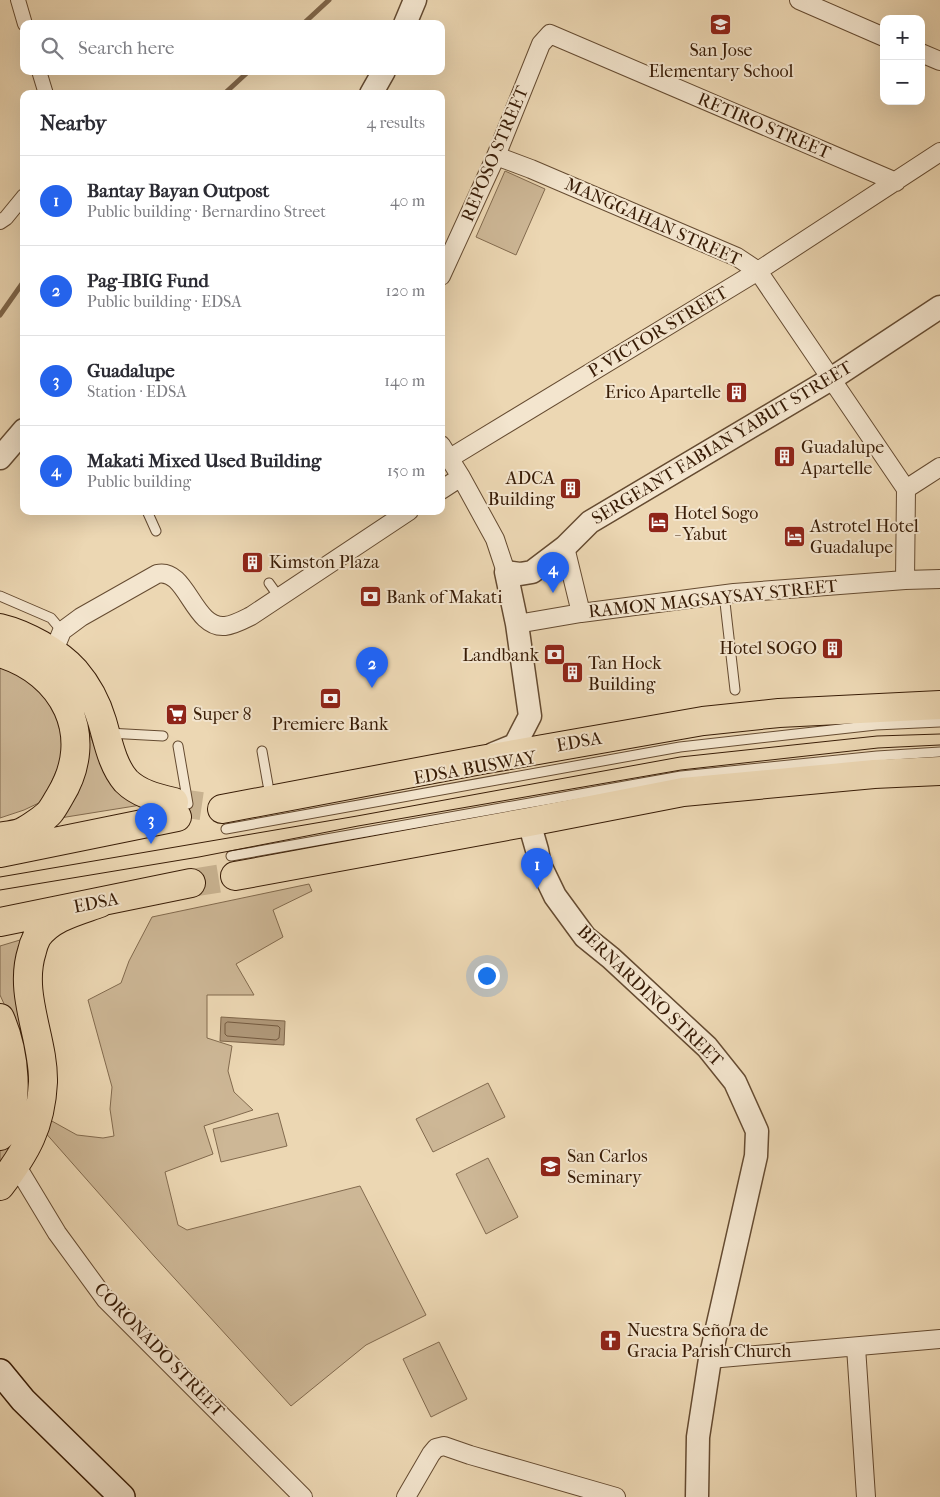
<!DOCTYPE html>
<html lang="en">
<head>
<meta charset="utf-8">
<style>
  body { margin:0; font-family:"IM FELL French Canon",serif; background:#f2f2f3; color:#2b2b33 }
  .controls { position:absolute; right:15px; top:15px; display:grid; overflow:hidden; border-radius:10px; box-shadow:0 5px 20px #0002 }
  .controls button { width:45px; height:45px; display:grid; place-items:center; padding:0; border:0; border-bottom:1px solid #e1e1e2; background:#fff; color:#2b2b33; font:25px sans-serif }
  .you { position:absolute; left:486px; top:975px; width:18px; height:18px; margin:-12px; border:4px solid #fff; border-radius:50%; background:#1a73e8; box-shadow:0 0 0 8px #1a73e833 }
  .badge { display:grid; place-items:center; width:32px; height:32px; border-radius:50%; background:#2563eb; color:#fff; font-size:16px; font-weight:700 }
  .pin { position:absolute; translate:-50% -41px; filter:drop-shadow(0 1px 2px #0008) }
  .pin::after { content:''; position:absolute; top:26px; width:18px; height:15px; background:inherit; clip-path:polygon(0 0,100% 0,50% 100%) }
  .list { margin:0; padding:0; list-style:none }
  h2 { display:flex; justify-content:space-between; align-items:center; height:65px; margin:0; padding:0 20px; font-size:21px }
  h2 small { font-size:16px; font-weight:400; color:#7c7c81 }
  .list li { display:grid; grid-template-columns:32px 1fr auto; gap:15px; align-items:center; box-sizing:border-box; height:90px; padding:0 20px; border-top:1px solid #e1e1e2 }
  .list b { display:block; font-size:19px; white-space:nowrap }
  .list p { margin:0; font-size:16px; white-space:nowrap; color:#7c7c81 }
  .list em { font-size:16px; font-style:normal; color:#7c7c81 }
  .icon { flex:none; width:28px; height:28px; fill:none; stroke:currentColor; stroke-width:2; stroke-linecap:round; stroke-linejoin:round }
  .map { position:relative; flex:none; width:940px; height:1497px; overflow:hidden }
  .search { position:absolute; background:#fff; box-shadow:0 5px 20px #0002; left:20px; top:20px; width:425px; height:55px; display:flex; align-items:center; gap:12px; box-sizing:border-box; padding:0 18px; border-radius:10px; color:#7c7c81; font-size:19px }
  .panel { position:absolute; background:#fff; box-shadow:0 5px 20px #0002; left:20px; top:90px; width:425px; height:425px; border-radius:10px }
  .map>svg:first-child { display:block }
  .green { fill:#cdb796; stroke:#826a4e }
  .water { fill:#af9778; stroke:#7f664a }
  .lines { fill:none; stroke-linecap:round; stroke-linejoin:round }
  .shore { stroke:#745a3f; stroke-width:1 }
  .stream { stroke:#7f664a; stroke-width:5 }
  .trunk-tunnel { stroke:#c8b290; stroke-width:28; stroke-dasharray:28 14; stroke-linecap:butt }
  .service-casing { stroke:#654b31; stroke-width:11 }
  .pedestrian-casing { stroke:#654b31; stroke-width:16 }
  .minor-casing { stroke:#654b31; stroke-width:20 }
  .tertiary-casing { stroke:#654b31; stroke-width:25 }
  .secondary-casing { stroke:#381c06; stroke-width:28 }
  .trunk-casing { stroke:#381c06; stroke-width:30 }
  .service { stroke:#f3e5ce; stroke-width:9 }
  .pedestrian { stroke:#f3e5ce; stroke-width:14 }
  .minor { stroke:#f3e5ce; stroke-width:18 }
  .tertiary { stroke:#f3e5ce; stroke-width:22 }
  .secondary { stroke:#f3e5ce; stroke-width:25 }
  .trunk { stroke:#ecd7b3; stroke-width:28 }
  .tram { stroke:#381c06; stroke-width:1 }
  .labels { text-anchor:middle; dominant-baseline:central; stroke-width:4; stroke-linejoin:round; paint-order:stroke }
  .poi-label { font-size:18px; fill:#381c06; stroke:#f3e5ce; text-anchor:start }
  .street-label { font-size:18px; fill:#381c06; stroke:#f3e5ce }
</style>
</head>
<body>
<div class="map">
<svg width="940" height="1497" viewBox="0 0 940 1497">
  <rect width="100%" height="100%" fill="#ecd7b3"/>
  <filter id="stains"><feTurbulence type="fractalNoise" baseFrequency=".004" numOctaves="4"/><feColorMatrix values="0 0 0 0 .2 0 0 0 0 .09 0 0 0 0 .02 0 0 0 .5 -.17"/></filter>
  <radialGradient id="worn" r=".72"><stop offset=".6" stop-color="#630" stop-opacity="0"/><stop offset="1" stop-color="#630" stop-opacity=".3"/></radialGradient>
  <path class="green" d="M505,171L545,189L516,255L476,237Z
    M10,640L82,703L90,735L102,766L141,805L60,818C77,793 85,780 87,749Z
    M0,663L33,681L51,702L62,730L63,756L43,801L24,810L0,818Z
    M309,884L312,891L273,910L283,937L236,964L254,995H207V1038L232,1046L228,1071L234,1092L253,1110L204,1126L213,1154L165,1172L178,1225L187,1230L360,1186L426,1315L366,1345L291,1406L155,1257L43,1130L50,1120L77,1135L103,1138L114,1136L110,1109L112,1087L88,1000L121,983L129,961L152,917Z
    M20,940L19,953L30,1050L29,1110L0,1170V1149L15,1028L0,995V946Z
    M488,1083L505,1117L433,1152L416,1119Z
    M278,1113L287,1146L221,1162L213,1129Z
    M488,1158L518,1217L486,1234L456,1174Z
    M439,1342L467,1399L431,1417L403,1359Z"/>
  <path class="water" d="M221,1017L285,1021L284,1045L220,1041Z"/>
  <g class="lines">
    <path class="shore" d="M228,1022L278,1026L280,1028L279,1038L276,1040L227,1036L225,1034V1024Z"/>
    <path class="stream" d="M303,24L329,0
      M224,94L249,71
      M0,315L24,281"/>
    <path class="trunk-tunnel" d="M174,802L222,809
      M191,883L235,876"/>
    <defs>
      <path id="service" d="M147,511L156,531
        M269,583L279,597
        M724,594L735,690
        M0,596L51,618L62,631
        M108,733L163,736
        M178,746L188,804
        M262,751L268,785
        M226,829L680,747L876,725L940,722
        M231,856L681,776L877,756L940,752"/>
      <path id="pedestrian" d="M18,0L25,24
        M39,71L46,94
        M0,222L6,218L24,196"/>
      <path id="minor" d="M799,0L884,37
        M921,53L940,61
        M496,156L531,169L737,257L758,271L906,489L905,580
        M441,276L496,156L541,44L550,34L896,182
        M441,445L461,477L495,539L506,572
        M450,458L758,271L940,152
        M906,489L940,467
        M441,490L461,477
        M565,547L581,613
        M517,624L581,613L734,593L905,580L940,579
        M53,653L62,631L81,617L157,574C187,567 193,629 225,626C234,625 243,620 251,616L409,511
        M16,1165L57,1233L106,1300L303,1497
        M856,1347L866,1497
        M710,1359L940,1339
        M406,1497L431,1454L436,1448L444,1446L470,1455L616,1497"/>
      <path id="tertiary" d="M405,24L415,0
        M371,94L384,71
        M0,458L24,430
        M493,754L515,745L530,716L517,624L506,572L520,574L532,572L565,547L590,522L831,379L940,307
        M529,822L537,850L540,865L555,896L585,937L611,958L707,1047L735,1082L757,1131L756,1156L710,1359L698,1437L697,1497"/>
      <path id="secondary" d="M0,1372L23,1400L122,1497"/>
      <path id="trunk" d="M0,628C25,634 58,652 75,671C87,685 97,704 102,721C108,741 112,765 126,781C139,794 157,798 174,802
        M0,653C64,672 97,736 60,796C57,801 54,807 50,812C46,817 29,829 22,832C16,835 7,835 0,837
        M222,809L481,760L703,721L779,713L940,705
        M0,853L177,817
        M235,876L529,822L683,792L874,774L940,771
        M0,922L191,883
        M0,1018C14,1050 22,1106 0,1136
        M0,1186C26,1152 41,1126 43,1082C44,1039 18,994 32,951C33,946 35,941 37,937C51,917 78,911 100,903"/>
    </defs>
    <use href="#service" class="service-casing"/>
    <use href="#pedestrian" class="pedestrian-casing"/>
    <use href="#minor" class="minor-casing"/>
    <use href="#tertiary" class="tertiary-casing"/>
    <use href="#secondary" class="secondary-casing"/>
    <use href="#trunk" class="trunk-casing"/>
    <use href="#service" class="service"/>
    <use href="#pedestrian" class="pedestrian"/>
    <use href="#minor" class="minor"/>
    <use href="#tertiary" class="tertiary"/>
    <use href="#secondary" class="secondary"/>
    <use href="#trunk" class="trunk"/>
    <path class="tram" d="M0,877L357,816L680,757L877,736L940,734
      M0,890L199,857L358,826L681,770L878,748L940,745"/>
  </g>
  <defs>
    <symbol id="school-square" viewBox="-11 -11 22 22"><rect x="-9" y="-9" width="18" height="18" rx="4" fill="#8f2418" stroke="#f3e5ce"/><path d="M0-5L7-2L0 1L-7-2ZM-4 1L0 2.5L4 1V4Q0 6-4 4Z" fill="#fff"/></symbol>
    <symbol id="building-square" viewBox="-11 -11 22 22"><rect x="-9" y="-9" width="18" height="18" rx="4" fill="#8f2418" stroke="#f3e5ce"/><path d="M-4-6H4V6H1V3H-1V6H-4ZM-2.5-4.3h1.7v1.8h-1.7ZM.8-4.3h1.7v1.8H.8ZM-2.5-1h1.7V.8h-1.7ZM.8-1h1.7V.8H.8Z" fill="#fff"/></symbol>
    <symbol id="hotel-square" viewBox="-11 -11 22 22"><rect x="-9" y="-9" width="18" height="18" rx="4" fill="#8f2418" stroke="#f3e5ce"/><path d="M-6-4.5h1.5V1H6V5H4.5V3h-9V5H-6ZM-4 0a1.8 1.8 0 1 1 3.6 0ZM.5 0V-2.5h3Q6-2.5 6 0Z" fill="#fff"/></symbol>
    <symbol id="bank-square" viewBox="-11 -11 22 22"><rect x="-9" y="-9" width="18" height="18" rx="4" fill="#8f2418" stroke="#f3e5ce"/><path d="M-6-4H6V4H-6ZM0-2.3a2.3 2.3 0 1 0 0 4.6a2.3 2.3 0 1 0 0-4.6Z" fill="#fff"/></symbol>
    <symbol id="supermarket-square" viewBox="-11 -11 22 22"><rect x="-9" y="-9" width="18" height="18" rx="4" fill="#8f2418" stroke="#f3e5ce"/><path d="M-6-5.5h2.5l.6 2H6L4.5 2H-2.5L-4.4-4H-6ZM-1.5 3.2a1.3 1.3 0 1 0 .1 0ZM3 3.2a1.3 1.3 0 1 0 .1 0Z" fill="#fff"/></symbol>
    <symbol id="university-square" viewBox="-11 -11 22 22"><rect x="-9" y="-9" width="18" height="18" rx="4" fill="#8f2418" stroke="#f3e5ce"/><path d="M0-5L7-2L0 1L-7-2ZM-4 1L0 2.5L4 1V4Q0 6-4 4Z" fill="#fff"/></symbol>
    <symbol id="church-square" viewBox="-11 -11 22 22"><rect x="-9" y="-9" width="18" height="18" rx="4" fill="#8f2418" stroke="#f3e5ce"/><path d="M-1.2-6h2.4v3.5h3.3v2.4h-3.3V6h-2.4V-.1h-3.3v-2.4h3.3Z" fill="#fff"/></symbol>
  </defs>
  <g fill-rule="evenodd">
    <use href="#school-square" x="708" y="12" width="25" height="25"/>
    <use href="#building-square" x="724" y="380" width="25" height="25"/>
    <use href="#building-square" x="772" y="444" width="25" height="25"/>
    <use href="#building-square" x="558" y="476" width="25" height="25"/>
    <use href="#hotel-square" x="646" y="510" width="25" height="25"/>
    <use href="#hotel-square" x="782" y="524" width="25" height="25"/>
    <use href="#building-square" x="240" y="550" width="25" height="25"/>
    <use href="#bank-square" x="358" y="584" width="25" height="25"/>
    <use href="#building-square" x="820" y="636" width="25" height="25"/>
    <use href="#bank-square" x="542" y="642" width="25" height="25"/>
    <use href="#building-square" x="560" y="660" width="25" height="25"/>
    <use href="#bank-square" x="318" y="686" width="25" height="25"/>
    <use href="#supermarket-square" x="164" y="702" width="25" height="25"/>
    <use href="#university-square" x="538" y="1154" width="25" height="25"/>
    <use href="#church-square" x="598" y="1328" width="25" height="25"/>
  </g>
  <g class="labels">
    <g class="poi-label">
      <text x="721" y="50" text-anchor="middle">San Jose<tspan x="721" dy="21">Elementary School</tspan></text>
      <text x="721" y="392" text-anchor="end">Erico Apartelle</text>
      <text x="801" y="447">Guadalupe<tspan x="801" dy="21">Apartelle</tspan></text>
      <text x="555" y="478" text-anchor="end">ADCA<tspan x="555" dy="21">Building</tspan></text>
      <text x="674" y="513">Hotel Sogo<tspan x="674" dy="21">- Yabut</tspan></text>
      <text x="810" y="526">Astrotel Hotel<tspan x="810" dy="21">Guadalupe</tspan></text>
      <text x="269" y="562">Kimston Plaza</text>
      <text x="386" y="597">Bank of Makati</text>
      <text x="817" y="648" text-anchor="end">Hotel SOGO</text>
      <text x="539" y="655" text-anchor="end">Landbank</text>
      <text x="588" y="663">Tan Hock<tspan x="588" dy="21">Building</tspan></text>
      <text x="193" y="714">Super 8</text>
      <text x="330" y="724" text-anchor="middle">Premiere Bank</text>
      <text x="567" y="1156">San Carlos<tspan x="567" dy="21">Seminary</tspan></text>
      <text x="627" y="1330">Nuestra Señora de<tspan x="627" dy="21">Gracia Parish Church</tspan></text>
    </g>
    <g class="street-label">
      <text transform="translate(764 126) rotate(23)">RETIRO STREET</text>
      <text transform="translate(495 154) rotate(-67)">REPOSO STREET</text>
      <text transform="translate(653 222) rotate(24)">MANGGAHAN STREET</text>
      <text transform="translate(658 332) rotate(-31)">P. VICTOR STREET</text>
      <text transform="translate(722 443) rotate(-31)">SERGEANT FABIAN YABUT STREET</text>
      <text transform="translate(713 599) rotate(-6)">RAMON MAGSAYSAY STREET</text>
      <text transform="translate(579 742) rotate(-10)">EDSA</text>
      <text transform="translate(475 768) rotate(-10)">EDSA BUSWAY</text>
      <text transform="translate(96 903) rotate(-11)">EDSA</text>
      <text transform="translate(650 996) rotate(44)">BERNARDINO STREET</text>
      <text transform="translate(159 1350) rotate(46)">CORONADO STREET</text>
    </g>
  </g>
  <rect width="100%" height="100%" filter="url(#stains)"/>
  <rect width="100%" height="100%" fill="url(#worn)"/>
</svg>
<div class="controls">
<button>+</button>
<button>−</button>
</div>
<div class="you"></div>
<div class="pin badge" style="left:537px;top:889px">1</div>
<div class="pin badge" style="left:372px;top:688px">2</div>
<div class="pin badge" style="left:151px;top:844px">3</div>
<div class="pin badge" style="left:553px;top:593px">4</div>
<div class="search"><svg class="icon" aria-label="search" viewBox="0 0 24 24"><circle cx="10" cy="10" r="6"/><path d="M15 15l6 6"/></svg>Search here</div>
<section class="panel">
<h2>Nearby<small>4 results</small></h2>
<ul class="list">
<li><span class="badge">1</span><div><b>Bantay Bayan Outpost</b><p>Public building · Bernardino Street</p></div><em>40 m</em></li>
<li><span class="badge">2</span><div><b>Pag-IBIG Fund</b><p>Public building · EDSA</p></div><em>120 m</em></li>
<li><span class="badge">3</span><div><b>Guadalupe</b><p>Station · EDSA</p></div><em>140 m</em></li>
<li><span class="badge">4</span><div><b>Makati Mixed Used Building</b><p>Public building</p></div><em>150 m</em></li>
</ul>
</section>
</div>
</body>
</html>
